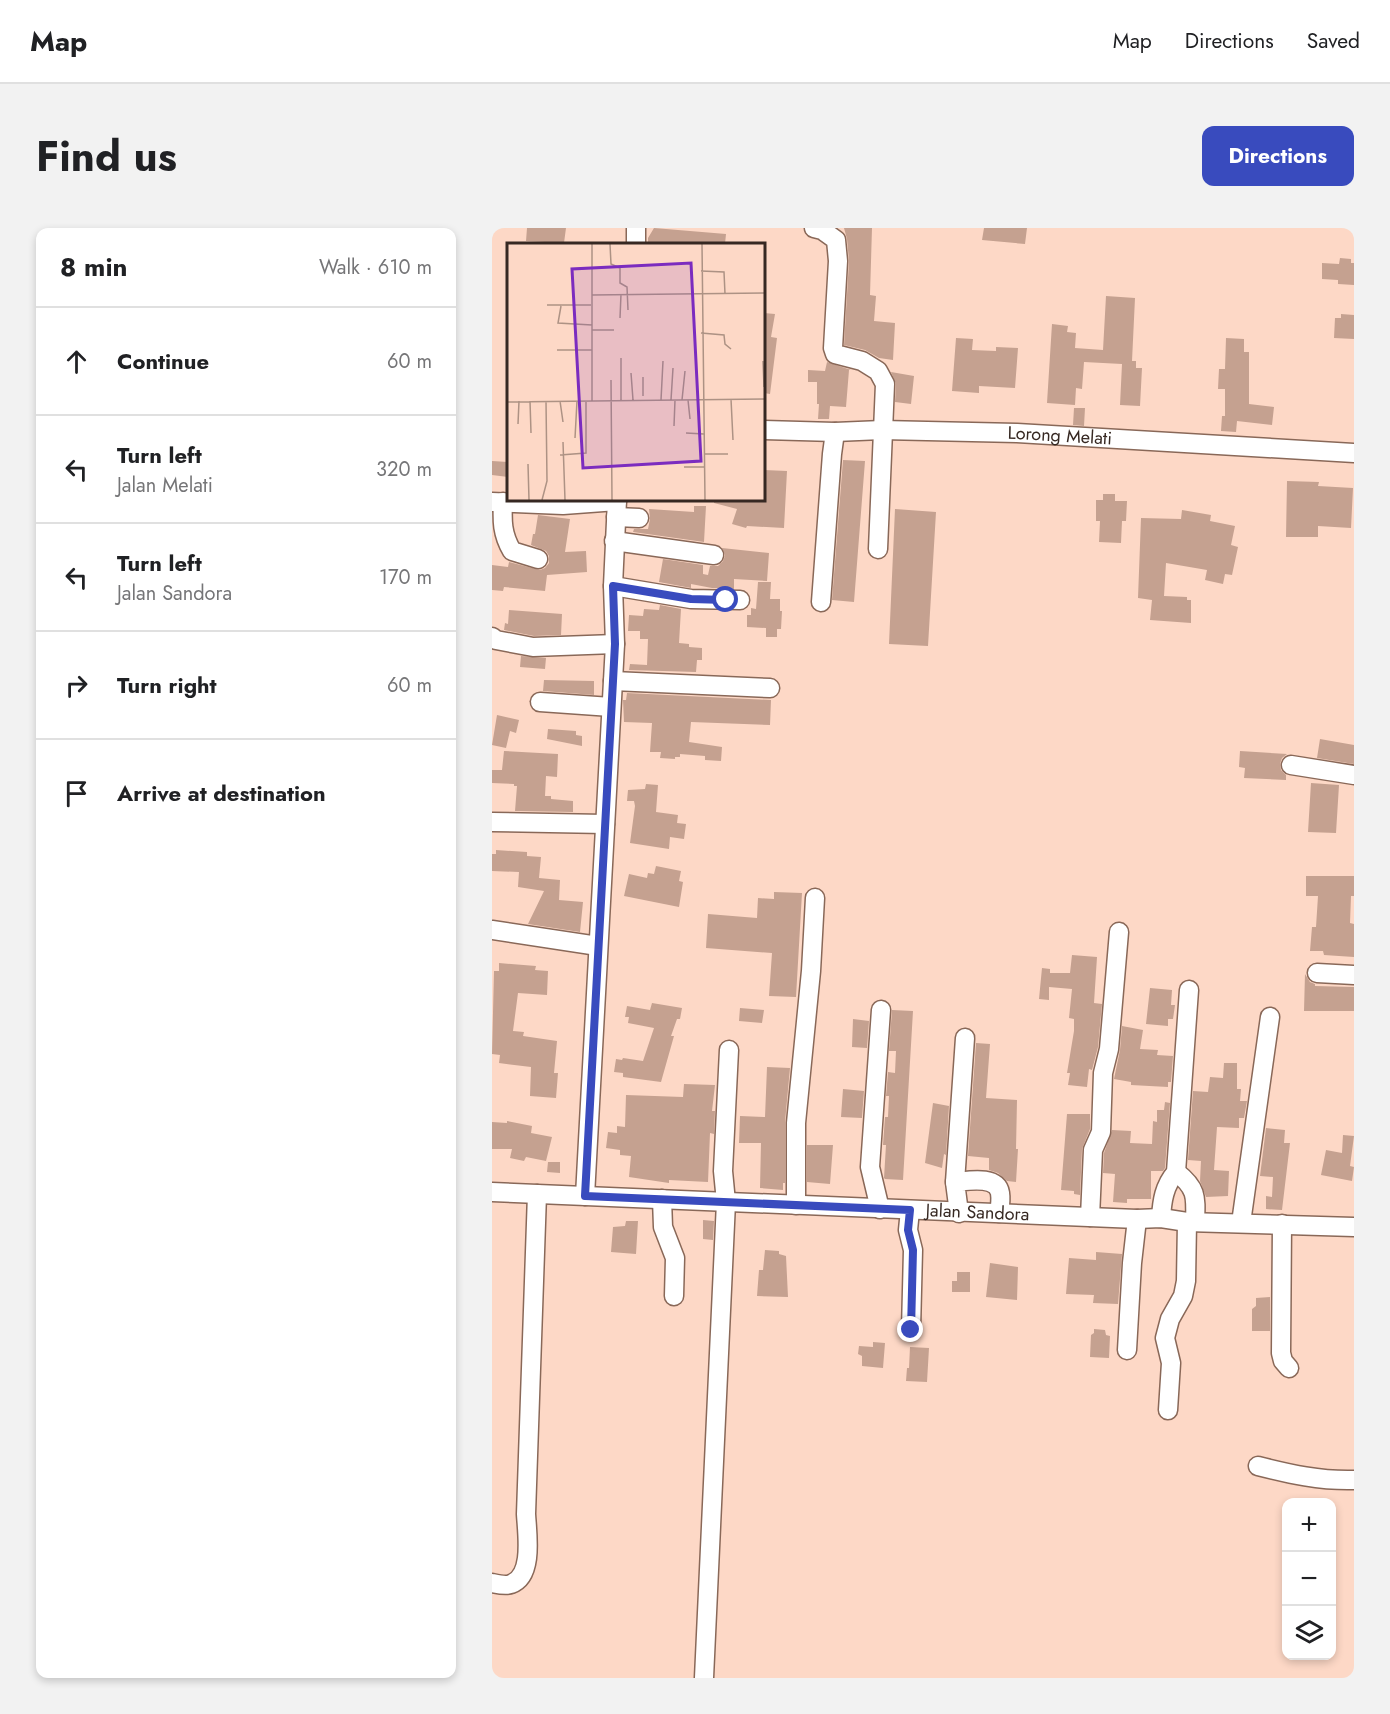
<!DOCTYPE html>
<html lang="en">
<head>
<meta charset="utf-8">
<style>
  body { margin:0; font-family:Jost,sans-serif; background:#f2f2f2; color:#202124 }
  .controls { position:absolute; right:18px; bottom:18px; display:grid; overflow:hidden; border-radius:12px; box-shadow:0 3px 9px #0003 }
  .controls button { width:54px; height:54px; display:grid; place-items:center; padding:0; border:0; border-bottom:2px solid #e0e0e0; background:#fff; color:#202124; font:30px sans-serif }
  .stop { position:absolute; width:18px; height:18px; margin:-14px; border:4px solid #394bbe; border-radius:50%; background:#fff }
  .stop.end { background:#394bbe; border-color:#fff; box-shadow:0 2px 6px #0008 }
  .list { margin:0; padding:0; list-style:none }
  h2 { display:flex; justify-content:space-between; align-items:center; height:78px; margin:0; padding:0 24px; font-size:26px }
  h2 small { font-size:20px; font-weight:400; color:#757577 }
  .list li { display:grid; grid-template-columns:39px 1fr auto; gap:18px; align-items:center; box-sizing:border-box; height:108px; padding:0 24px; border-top:2px solid #e0e0e0 }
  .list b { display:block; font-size:22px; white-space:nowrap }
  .list p { margin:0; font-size:20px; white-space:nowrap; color:#757577 }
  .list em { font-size:20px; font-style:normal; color:#757577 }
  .icon { flex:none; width:33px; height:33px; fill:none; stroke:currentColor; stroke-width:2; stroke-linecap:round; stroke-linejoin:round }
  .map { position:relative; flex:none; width:862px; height:1450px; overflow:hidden; border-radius:12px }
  header { display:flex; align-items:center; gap:36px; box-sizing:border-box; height:84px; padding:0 30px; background:#fff; border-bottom:2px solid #e0e0e0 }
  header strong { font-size:28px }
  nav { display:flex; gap:33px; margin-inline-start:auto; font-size:21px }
  .intro { display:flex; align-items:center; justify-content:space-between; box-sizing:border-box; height:144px; padding:0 36px }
  h1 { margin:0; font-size:42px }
  .button { padding:15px 27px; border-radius:12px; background:#394bbe; color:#fff; font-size:21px; font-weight:700 }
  main { display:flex; gap:36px; padding:0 36px }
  aside { flex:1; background:#fff; border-radius:12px; box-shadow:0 3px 9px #0003 }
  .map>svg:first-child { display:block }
  .building { fill:#c5a190 }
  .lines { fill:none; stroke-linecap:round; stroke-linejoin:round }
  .minor-casing { stroke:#896858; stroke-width:21 }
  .minor { stroke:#fff; stroke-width:18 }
  .route { stroke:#394bbe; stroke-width:8 }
  .labels { text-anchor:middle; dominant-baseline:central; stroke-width:4.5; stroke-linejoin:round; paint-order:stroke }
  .street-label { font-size:18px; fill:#362822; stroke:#fff }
  .inset-road { fill:none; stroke:#ad9284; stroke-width:1.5 }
  .view { fill:#7b2cbf; fill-opacity:0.15; stroke:#7b2cbf; stroke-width:3 }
  .inset-edge { fill:none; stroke:#362822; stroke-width:3 }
</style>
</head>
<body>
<header>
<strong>Map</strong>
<nav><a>Map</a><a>Directions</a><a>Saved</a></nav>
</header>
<div class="intro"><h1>Find us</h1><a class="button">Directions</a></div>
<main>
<aside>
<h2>8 min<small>Walk · 610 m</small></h2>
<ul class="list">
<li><svg class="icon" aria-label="ahead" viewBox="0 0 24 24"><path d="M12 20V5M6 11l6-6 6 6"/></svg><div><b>Continue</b></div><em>60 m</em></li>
<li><svg class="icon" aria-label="left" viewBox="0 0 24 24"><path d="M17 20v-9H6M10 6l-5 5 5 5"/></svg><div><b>Turn left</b><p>Jalan Melati</p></div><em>320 m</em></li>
<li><svg class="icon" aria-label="left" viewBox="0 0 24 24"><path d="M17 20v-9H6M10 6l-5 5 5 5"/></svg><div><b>Turn left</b><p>Jalan Sandora</p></div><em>170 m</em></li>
<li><svg class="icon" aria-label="right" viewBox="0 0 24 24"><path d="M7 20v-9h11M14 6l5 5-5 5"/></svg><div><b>Turn right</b></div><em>60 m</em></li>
<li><svg class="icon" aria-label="arrive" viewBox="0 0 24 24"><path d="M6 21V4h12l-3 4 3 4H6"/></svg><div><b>Arrive at destination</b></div></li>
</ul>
</aside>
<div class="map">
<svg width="862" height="1450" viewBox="0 0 862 1450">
  <rect width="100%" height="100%" fill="#fdd8c6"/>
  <path class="building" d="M35,0H74L72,15L34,13Z
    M162,0L234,6L233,16H156V10Z
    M352,0H380L378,67L384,68L382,93L403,95L401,132L387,130L373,122L352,117L357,33L355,11Z
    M492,0H535L533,16L490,12Z
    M848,30L859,31V35H862V57L846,56V52L830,51V35L847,36Z
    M614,68L643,70L640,133H644V140H650L648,178L628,177L630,136L592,134L590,161L584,160L583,177L555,175L560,96L576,98L575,104L584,105L583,120L611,122Z
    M272,85L283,86L279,109L285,110L278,166L272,165Z
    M849,86L862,87V111L842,110L843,90H849Z
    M464,110L481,111L480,122L504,123V119L526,120L523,160L487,158V165L460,163Z
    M734,110L752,111V124H757V176L782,179L780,197L745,193L744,204L729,203L730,188H733V161H726L727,141H733Z
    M335,134L359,142H357L354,179L338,178L337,191H326L327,176H325V154H316V142L333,143Z
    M399,144L422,148L419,176L403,174L404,156Z
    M582,180H593L592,198L581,197Z
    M351,232L373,233L362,374L340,372Z
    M0,233L16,234V249L0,247Z
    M272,242L295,243L292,300L255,298L254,300L240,296L245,281L222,275V272H272Z
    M795,253L827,254L826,258L861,260L859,300L826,298V309H794Z
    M611,266H623V273H635L634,293H630L629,315L607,314L608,293H604V272H611Z
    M202,278H214L212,314L141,304L142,301H156L158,291L157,281L202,284Z
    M403,281L444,284L436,418L397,416Z
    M690,282L719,287L718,293L743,298L739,317L746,319L740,347L733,346L731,356L713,352L715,342L674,335L672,368L695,369V372H699V395L658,392L660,372L646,370L649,290L689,291Z
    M46,287L78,291L73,324L94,323L95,344L55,347L53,363L12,359L11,363L0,362V337L16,339L17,334L48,342L53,340L57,335V328L54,323L39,317L41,306H43Z
    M230,320L277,325L275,353L242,351V361L220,360L199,356V360L167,354L171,331L211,337V346L216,347L218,338H226L231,333L233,328Z
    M266,354H279L278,371H288V383H290L289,401H285V409H274V400L255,399V387H259V380L264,381Z
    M168,377L189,381L187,415L197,416V419L210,420V432H205L204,444L137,442L138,436L155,437L156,411H148V403H136L137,387L151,388L152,381L167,382Z
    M17,382L70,386L69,407L42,408L12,402L13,395L16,396Z
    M29,428L54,430L53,441L28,439Z
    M52,452L102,453V467L51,463Z
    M135,465L279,472L278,497L199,494L197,514L230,519L229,533L213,532V528L188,526V529H183V531L168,530L169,524H158L160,495L132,494L131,472H134Z
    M5,487L27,492L24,505L18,503L14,520L0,517Z
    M56,501L84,503V507L90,508V518L55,511Z
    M828,511L862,517V536L825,530Z
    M12,523L66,526L65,549L54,548L53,568H59V571L81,573V584L23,583L25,558H22V556L0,555V542H10Z
    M748,523L795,526L790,530L788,536L789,542L794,547V552L752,550L753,540L747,539Z
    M819,555L847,557L844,605L816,604Z
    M154,556L166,557L164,584L186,587L185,595L194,596L192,611L178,609L177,621L138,615L143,578L142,573H135L136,562L153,561Z
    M4,622L35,624V628L49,629L47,650L68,652L67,672L91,674L88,704L36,696L52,663L26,659L27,644L0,643V626H4Z
    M164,638L189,643L187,653L191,654L187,679L132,668L137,646L155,650L156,645L162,646Z
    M814,648H862V668H859L858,695L862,696V729L832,727L831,723H818L820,699H824L826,668H814Z
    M282,664L310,665L304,769L277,768L280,725L214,720L216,686L265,690L266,670L282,671Z
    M580,727L605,729L602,775L610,776L606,819L600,842L597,841L595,859L576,857L578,845H575L582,803V791L577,790L580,761L557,759V772L547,771L550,740L558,741V745H578Z
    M7,735L44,738L43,742L56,743L55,767L26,765L21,803L32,804L31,808L65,813L62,845H66L64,870L38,868L39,839L7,835L8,827L0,826L2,743H7Z
    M813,746L818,754L823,756V758L862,759V783H812Z
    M658,760L680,762L679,777H683L681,791H676V798L654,796Z
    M160,775L190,780L188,791H185L179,808H182L169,854L131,849V845L122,844L124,831L130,832L131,830L151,833L162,800L136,795L137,789H133L135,778L158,782Z
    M248,780L272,782L270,795L247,793Z
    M400,782L421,783L411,952L393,951L392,950L394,917H391L393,889H396L397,868H394L396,844L403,845L404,823H397Z
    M361,791L377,793L375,820L360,819Z
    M630,798L651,802L648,821L666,822L665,827L681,828L679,854H676V859L639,857V854L622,851L628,822Z
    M484,815L498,816L494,870L525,872L524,921H526L524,954L515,953L506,945L497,942V930L476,928Z
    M732,835H745V861H749L748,873H755L752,890H747V900L725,899L722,942L737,943L736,968L714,969L708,953L709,933L696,932L701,863L716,864L718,849L731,850Z
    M275,839L298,840L293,894V955H291V962L268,960L269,915H247L248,888L273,889Z
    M192,856L223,857L220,883H223L222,906L218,905L216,954L177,952V955L137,949L139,928L128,927V922L114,920L116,904L125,905V898L133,899L134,867L191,869Z
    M351,861L372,863L370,890L349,889Z
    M673,874L678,875L673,940L671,943H659V971H635V975L621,974L623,946L611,945L612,925L620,902L639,903L638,915L660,916L661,893L665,894V882H672Z
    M441,875L457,878L454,927L452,926L450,940L433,935Z
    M575,886H598V901L590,921L588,967L582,966V963L569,962Z
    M15,893L40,898L39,905L60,909L54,933L34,929L32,933L18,930L20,921H0V894L15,895Z
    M774,900L793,902L792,915H798L790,982L774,981V968L780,969L781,949L768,948Z
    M851,907L862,908L858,938L862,939L860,953L829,947L834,922L850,925Z
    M315,917H341L338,956L315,954Z
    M56,934H68V945L55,944Z
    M211,992L222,993L221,1012L211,1011Z
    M134,993H146L144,1026L119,1024L121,999L133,998Z
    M273,1022L287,1023V1026L294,1028L296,1069L265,1068L267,1042H271Z
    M604,1024L630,1026L626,1076L601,1075L602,1067L574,1066L577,1030L604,1032Z
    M498,1035L526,1039L525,1072L494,1069Z
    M465,1044H478V1064H460V1053H465Z
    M778,1069V1103H760V1081L764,1078V1070Z
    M602,1101L613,1102L614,1107L618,1108L617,1130L598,1129L599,1107L602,1105Z
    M381,1114L393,1115L391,1140L370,1138V1128L366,1126L367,1118L381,1119Z
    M418,1119L437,1120L435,1154L414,1153L415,1140H417Z"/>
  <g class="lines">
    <defs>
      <g id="minor">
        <path d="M322,0L330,2L344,12L346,33L341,120L343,126L370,133L386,143L393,156L386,321"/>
        <path d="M144,16V0"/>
        <path id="s1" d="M272,202L343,204L390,202L525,205L862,225"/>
        <path d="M0,274L71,277L125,273"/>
        <path d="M11,274C10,293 10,306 20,323L46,331"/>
        <path d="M124,289L147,290"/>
        <path d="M122,313L222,327"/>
        <path d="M121,358L199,371L248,372"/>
        <path d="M329,374L340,226L343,204"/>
        <path d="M0,409L4,412L41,419L123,416"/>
        <path d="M121,453L278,460"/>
        <path d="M48,474L119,479"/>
        <path d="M799,537L862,547"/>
        <path d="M0,594L113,596"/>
        <path d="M0,702L106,718"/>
        <path d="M825,745L862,747"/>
        <path d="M684,944C705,960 704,969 703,993"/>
        <path d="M463,954L473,810"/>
        <path id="s2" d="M0,964L645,991L669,990L695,994L862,999"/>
        <path d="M93,968L123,416L121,358L125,272"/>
        <path d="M170,971L171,999L183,1030L182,1068"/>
        <path d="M304,977V895L319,743L323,670"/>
        <path d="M388,981L378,939L389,782"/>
        <path d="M418,982L416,1002L421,1022L419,1102"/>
        <path d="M467,985L463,954C476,953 505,947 508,965C509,971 508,979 507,985"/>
        <path d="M598,989L601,922L609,904L611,845L617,821L627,704"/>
        <path d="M669,990C670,973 672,958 684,944L697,762"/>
        <path d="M749,995L778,789"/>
        <path d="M790,996L789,1125L791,1133L797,1140"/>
        <path d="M635,1122L640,1035L645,991"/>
        <path d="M676,1182L679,1135L673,1110L678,1091L691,1068L694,1053L695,994"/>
        <path d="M766,1238C798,1246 828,1253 862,1252"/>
        <path d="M0,1355C5,1356 14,1358 19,1356C42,1348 35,1305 34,1286L45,966"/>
        <path d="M212,1450L234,974L231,943L237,822"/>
      </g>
    </defs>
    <use href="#minor" class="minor-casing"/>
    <use href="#minor" class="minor"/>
  </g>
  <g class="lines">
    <path class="route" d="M234,372L199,371L121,358L123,416L93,968L418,982L416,1002L421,1022L419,1102"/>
  </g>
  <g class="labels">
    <g class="street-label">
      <text stroke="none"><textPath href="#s1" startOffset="296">Lorong Melati</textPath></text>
      <text stroke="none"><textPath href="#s2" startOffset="486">Jalan Sandora</textPath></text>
    </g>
  </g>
  <g transform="translate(15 15)">
    <rect width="258" height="258" fill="#fdd8c6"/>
    <path class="inset-road" d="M103,1L104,21L113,25V40L120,44L121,67M195,1L198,257M194,28L217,29L218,51M85,52L258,50M40,62H84M54,63L51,80L85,82M113,75L114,51M85,87H107M194,90L217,92L218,101L224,106M50,107H85M256,118L257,144M124,130L126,157M104,137L105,257M136,153V134M224,156L226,197M154,157L156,118M164,157L166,125M175,157L178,128M181,157L183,176M23,158L24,190M53,158L56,179M85,158V1M114,158V115M0,159L258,156M11,181L12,158M167,183L168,157M179,190L197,191M68,195L70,158M56,199L58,257M197,211H221M53,212L79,210V158M21,221L22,257M177,224H198M35,257L40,238L39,158"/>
    <path class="view" d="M184,20L194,218L76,225L65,26Z"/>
    <rect width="258" height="258" class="inset-edge"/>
  </g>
</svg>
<div class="controls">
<button>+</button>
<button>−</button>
<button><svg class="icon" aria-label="layers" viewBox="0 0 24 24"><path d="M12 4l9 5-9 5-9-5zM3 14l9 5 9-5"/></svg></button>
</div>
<div class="stop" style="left:234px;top:372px"></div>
<div class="stop end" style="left:419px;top:1102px"></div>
</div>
</main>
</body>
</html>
